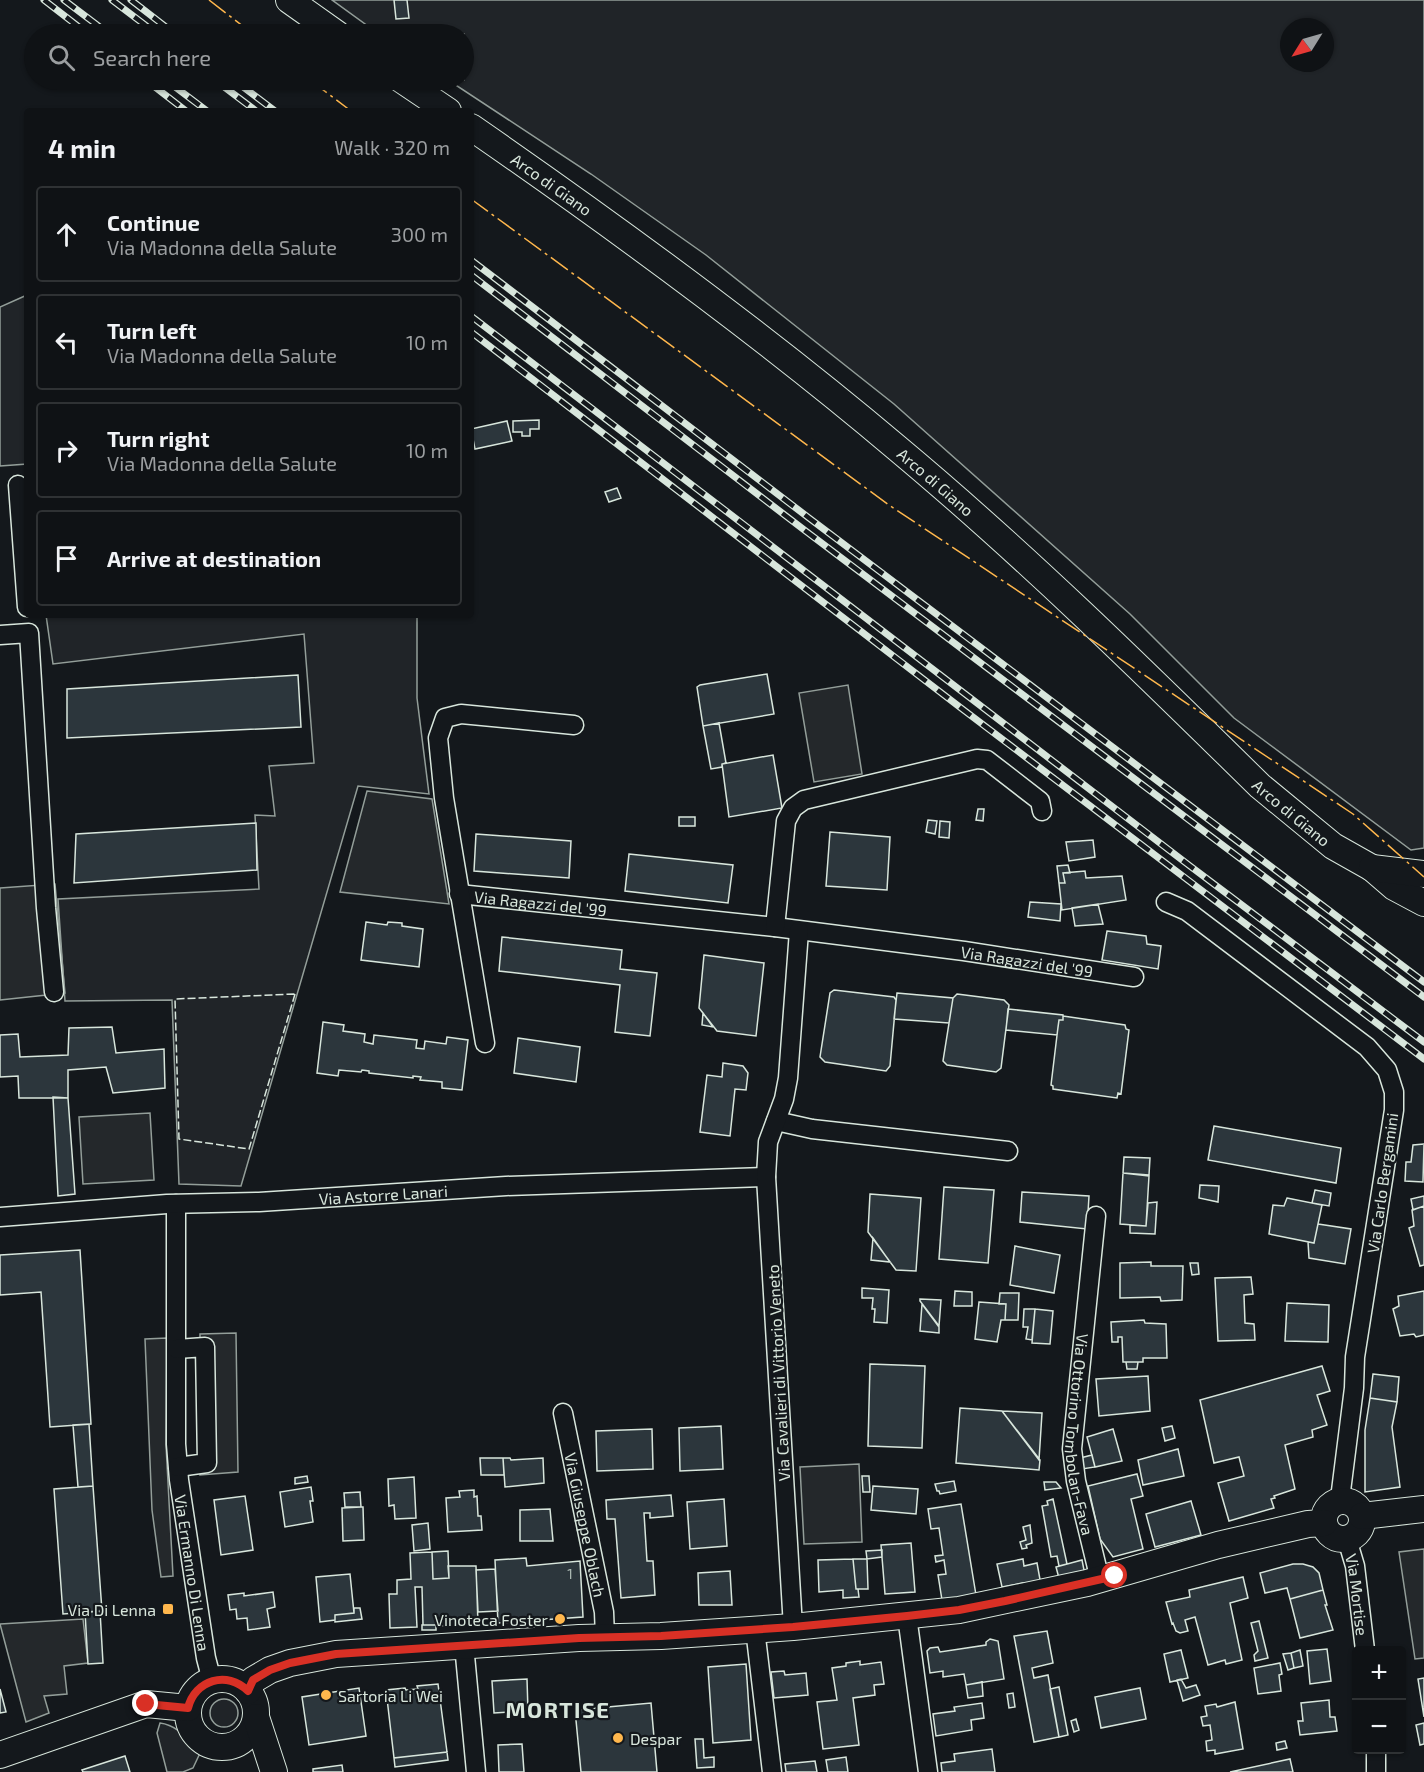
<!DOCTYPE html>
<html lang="en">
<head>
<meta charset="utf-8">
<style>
  body { margin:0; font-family:"Exo 2",sans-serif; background:#181b1e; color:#f1f3f6 }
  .controls { position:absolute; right:18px; bottom:18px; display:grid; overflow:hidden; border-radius:6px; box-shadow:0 2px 4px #0004 }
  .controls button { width:54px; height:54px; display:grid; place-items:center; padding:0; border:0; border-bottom:2px solid #2f3234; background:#0f1215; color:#f1f3f6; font:30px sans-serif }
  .compass { position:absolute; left:1280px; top:18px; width:54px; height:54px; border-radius:50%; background:#0f1215; box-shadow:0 2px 4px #0004; rotate:233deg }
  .stop { position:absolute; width:18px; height:18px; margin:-14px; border:4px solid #d93025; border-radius:50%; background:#fff }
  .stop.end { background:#d93025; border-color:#fff; box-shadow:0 2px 6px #0008 }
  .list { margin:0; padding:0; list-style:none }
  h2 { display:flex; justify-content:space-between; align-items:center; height:78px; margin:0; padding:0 24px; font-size:26px }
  h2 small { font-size:20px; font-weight:400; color:#9b9ea0 }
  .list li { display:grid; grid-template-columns:39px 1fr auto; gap:18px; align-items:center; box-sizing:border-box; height:96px; margin:0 12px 12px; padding:0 12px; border:2px solid #2f3234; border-radius:6px }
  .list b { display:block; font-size:22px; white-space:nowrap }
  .list p { margin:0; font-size:20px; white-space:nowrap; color:#9b9ea0 }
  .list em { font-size:20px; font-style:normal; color:#9b9ea0 }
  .icon { flex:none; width:33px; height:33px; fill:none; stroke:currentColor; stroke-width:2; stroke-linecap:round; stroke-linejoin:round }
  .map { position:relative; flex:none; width:1424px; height:1772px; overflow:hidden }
  .search { position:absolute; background:#0f1215; box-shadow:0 2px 4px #0004; left:24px; top:24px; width:450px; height:66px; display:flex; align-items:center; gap:15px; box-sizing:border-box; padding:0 21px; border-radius:33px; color:#9b9ea0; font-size:22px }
  .panel { position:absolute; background:#0f1215; box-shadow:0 2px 4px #0004; left:24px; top:108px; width:450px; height:510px; border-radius:6px }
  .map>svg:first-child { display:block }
  .green { fill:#202428; stroke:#939e99; stroke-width:1.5; fill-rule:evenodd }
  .parking { fill:#24282b; stroke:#939e99; stroke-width:1.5 }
  .building { fill:#2c363c; stroke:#d8e6dc; stroke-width:1.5 }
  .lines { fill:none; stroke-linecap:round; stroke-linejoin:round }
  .street-casing { stroke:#d8e6dc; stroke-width:21 }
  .secondary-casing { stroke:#d8e6dc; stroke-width:28 }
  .street { stroke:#14181c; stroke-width:18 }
  .secondary { stroke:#14181c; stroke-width:26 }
  .rail-casing { stroke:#d8e6dc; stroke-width:7 }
  .rail { stroke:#14181c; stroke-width:4.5; stroke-dasharray:14; stroke-linecap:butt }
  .fence { stroke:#d8e6dc; stroke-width:1.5; stroke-dasharray:8 3; stroke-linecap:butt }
  .power { stroke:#ffb74d; stroke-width:1.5; stroke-dasharray:21 4.5 3 4.5; stroke-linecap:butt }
  .route { stroke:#d93025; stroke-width:8 }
  .poi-dot { fill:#ffb74d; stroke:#14181c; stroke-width:2 }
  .labels { text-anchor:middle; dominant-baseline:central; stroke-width:4.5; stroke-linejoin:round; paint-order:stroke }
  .number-label { font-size:14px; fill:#adbab4 }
  .street-label { font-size:16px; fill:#d8e6dc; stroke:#14181c }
  .poi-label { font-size:16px; fill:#d8e6dc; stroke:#14181c; text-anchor:end }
  .district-label { font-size:22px; font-weight:bold; letter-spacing:1.5px; fill:#d8e6dc; stroke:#14181c }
</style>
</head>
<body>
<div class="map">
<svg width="1424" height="1772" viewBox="0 0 1424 1772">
  <rect width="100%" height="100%" fill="#14181c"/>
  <path class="green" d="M332,0H1424V848L1411,850L1234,718L1130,614L894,404L706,255L591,174L448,80H464V34H379ZM1289,27H1325V63H1289Z
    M27,295V464L0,466V307Z
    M46,615H417V698L429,794L358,786L241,1186L179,1184L172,1000L65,1001L58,899L259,889L255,815L275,816L269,766L314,763L304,634L53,664Z
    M210 1713a14 14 0 1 1 28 0a14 14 0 1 1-28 0Z
    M160,1723C177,1725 188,1739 201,1751L193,1768L183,1772H167L157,1733Z"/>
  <path class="parking" d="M848,685L862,774L814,782L799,693Z
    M367,791L432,799L449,904L340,892Z
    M55,884L65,993L0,1000V888Z
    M150,1113L154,1180L83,1184L79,1117Z
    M236,1333L238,1472L200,1475V1334Z
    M167,1338L166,1445L173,1576L161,1577L152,1510L145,1339Z
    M859,1464L862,1542L804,1544L800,1467Z
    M1424,1549V1658L1415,1659L1399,1552Z
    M83,1619L88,1663L64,1666L67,1694L44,1696L49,1713L26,1722L0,1624Z"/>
  <path class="building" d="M394,0H407L409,18L396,19Z
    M539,420V429H530V436H522V432H513V421Z
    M507,421L512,441L475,449L471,429Z
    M617,488L621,498L609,502L605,492Z
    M767,674L774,714L703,726L697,687L700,685Z
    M298,675L301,727L67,738V689Z
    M719,723L726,763L722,764V767L711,769L703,726Z
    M773,755L782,808L729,817L722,764Z
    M978,809H984L983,821L976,820Z
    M679,817H695V826H679Z
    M928,820L937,821L935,834L926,832Z
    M940,821L950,822L949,838L939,837Z
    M256,823L257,870L74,883L76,834Z
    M830,832L890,837L887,890L826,886Z
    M476,834L571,841L569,878L474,871Z
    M1093,840L1095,857L1069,861L1066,842Z
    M629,854L733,865L728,903L625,891Z
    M1068,865L1070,873H1063L1065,883H1059L1057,866Z
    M1085,871L1086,878L1122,876L1126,900L1062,910L1059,883H1065L1063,873Z
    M1030,902L1061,904L1060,921L1028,917Z
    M1098,904L1103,924L1075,926L1072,908Z
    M366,922L387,925L388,922L402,923V926L423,929L419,967L361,960Z
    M1107,931L1146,936L1147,944L1161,946L1158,969L1102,960Z
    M502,937L622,950L620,969L657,973L650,1036L615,1032L620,985L499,971Z
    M704,955L764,963L756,1036L717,1031L699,1008Z
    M834,990L894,997L896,1000L890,1066L886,1071L825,1062L820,1057L830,993Z
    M897,993L953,998L949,1023L894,1019Z
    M957,994L1004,1000L1009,1005L1001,1068L996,1072L947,1065L943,1061L953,998Z
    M1008,1009L1063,1015V1020H1059L1057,1035L1006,1030Z
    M703,1013L713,1027L702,1025Z
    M1063,1016L1125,1025L1126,1029L1129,1030L1121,1094L1118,1093L1117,1098L1053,1089V1086L1051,1085L1058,1027L1059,1020H1063Z
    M323,1022L344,1025L343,1031L365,1034L364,1042L373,1044L374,1035L417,1040L416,1048L424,1049L425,1041L446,1044L447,1037L468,1040L462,1090L442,1088V1082L420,1080L421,1077L413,1076V1078L369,1073V1071L362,1070L361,1072L339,1070L338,1076L317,1073Z
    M112,1027L116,1053L164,1049L165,1088L113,1093L106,1067L68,1070V1098H19L18,1076L0,1077V1035L18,1034L20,1057L68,1055L69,1028Z
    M518,1038L580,1047L576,1082L514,1073Z
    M723,1063L743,1066L748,1073L746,1090L735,1089L730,1136L700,1132L707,1075L722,1077Z
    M53,1097L68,1098L75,1194L58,1196Z
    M1214,1126L1341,1148L1336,1183L1208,1160Z
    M1424,1144L1423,1182L1405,1181L1406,1162H1411L1413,1145Z
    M1124,1157L1150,1158L1149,1175L1123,1173Z
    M1123,1173L1149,1176L1146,1226L1120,1224Z
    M1200,1185L1219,1186L1218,1202L1199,1198Z
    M944,1187L994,1190L988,1263L939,1259Z
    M1315,1190L1331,1193L1329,1206L1312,1203Z
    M1022,1192L1089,1196L1087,1229L1020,1222Z
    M870,1194L921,1198L916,1271L896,1270L868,1232Z
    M1424,1196V1206L1413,1210L1411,1199Z
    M1287,1198L1322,1205L1314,1243L1269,1234L1273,1205L1284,1206Z
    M1157,1202L1155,1234L1130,1233V1225L1146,1226L1148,1203Z
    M1424,1206V1265L1420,1266L1409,1228L1414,1226L1412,1210Z
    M1318,1224L1351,1229L1345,1264L1309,1258L1308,1242L1314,1243Z
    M873,1238L890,1262L871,1260Z
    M1015,1246L1060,1255L1054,1293L1010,1285Z
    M80,1250L91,1424L50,1427L41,1292L0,1295V1255Z
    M1151,1262V1266H1183L1182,1300L1161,1301L1160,1297L1120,1298V1263Z
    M1190,1263H1198L1199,1274L1192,1275Z
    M1251,1277L1253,1294L1244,1295L1245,1323L1254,1324L1255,1340L1218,1341L1215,1278Z
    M862,1288L889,1290L887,1323L874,1322L875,1309H872L873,1298H862Z
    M955,1291L972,1292V1306H954Z
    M1424,1291V1335L1416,1337L1414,1334L1400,1336L1393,1309L1399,1306L1398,1296Z
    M1000,1293H1019L1018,1320H1005L1006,1304H999Z
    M920,1299L941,1300L939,1326L920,1301Z
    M979,1302L1006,1304L1005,1320H1001L997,1342L975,1339Z
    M1287,1303L1329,1305L1328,1342L1285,1341Z
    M922,1304L939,1327V1333L920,1331Z
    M1024,1309H1035L1032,1340L1026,1339L1028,1327H1023Z
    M1035,1309L1053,1311L1050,1344L1032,1343Z
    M1144,1320L1145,1323L1166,1324L1167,1358H1143V1362H1123L1122,1337H1118V1342H1112L1111,1322Z
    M1126,1362H1138L1137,1369H1127Z
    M870,1364L925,1366L922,1448L868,1446Z
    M1322,1366L1330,1391L1317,1395L1327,1425L1312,1430L1313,1437L1285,1445L1295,1489L1274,1496L1275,1498L1271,1499L1274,1508L1229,1521L1218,1483L1244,1476L1239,1457L1214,1463L1200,1400Z
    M1373,1374L1399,1377L1397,1402L1370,1398Z
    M1148,1376L1150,1411L1099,1416L1096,1379Z
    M1370,1398L1397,1402L1392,1427L1400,1487L1365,1492V1430Z
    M960,1408L1002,1411L1040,1460L1039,1470L956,1463Z
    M1002,1411L1042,1413L1039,1460Z
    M89,1424L93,1486L78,1487L73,1425Z
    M721,1426L723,1469L680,1471L679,1428Z
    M1172,1426L1175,1438L1165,1441L1162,1428Z
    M652,1429L653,1469L597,1471L596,1431Z
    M1113,1429L1122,1461L1095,1467L1087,1437Z
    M1178,1449L1184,1476L1143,1485L1138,1460Z
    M1092,1455L1095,1467L1082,1469L1080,1458Z
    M480,1458H503L504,1475H481Z
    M503,1458H510L511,1460L543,1458L544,1483L505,1487Z
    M1137,1474L1143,1496L1131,1499L1143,1549L1113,1557L1100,1539L1088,1486Z
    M307,1476L308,1482L295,1484V1478Z
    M862,1476H869L870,1492H863Z
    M414,1477L416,1518L395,1519L394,1505L389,1506L388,1479Z
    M954,1481L956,1491L940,1494L939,1491H937L935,1484Z
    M1044,1482H1056L1061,1488L1045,1490Z
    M93,1486L102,1611L63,1614L54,1489Z
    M873,1486L918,1489L916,1514L871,1510Z
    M311,1487L313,1501H310L313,1522L285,1527L280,1492Z
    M474,1490V1497L477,1496L478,1516H481L482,1530L448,1532L446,1498L460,1497L459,1491Z
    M360,1492L361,1507H345L344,1493Z
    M671,1495L673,1516L650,1518V1513H644L647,1561H653L655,1595L621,1598L615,1519H607L606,1500Z
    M245,1496L253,1550L221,1555L214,1500Z
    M724,1499L727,1546L690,1549L687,1502Z
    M1053,1499L1067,1564L1059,1566L1057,1556L1051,1557L1042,1506L1048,1505L1047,1501Z
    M1191,1501L1201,1535L1155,1547L1146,1514Z
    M961,1504L976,1595L942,1600L938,1575L946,1574L944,1560L936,1562L935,1556L943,1555L939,1528L931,1529L928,1509Z
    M361,1507H363L364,1540L343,1541L342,1508Z
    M550,1509L553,1541H520V1510Z
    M428,1523L430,1549L414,1551L412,1525Z
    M1030,1525L1032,1543L1026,1545L1027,1548L1022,1549L1020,1542L1026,1540L1023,1527Z
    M911,1543L915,1592L885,1594L881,1545Z
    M882,1550V1557L867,1559L866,1551Z
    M448,1551L449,1578L433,1579L432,1552Z
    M432,1552L433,1579L449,1578L448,1566H476L478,1624L436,1626V1625H423L422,1587H415L417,1627L390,1628L389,1594H397V1580L411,1579L410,1553Z
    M526,1558L527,1566L580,1561L583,1617L498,1623L495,1560Z
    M853,1559H867L868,1589H856Z
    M853,1559L856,1589H858L859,1597L843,1598V1590L819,1592L818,1560Z
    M1023,1559L1024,1566L1037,1563L1041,1585L1024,1588L1023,1583L1002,1587L997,1564Z
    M1082,1560L1085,1575L1060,1582L1056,1567Z
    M1293,1564H1303L1313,1567L1319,1573L1323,1590L1290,1599L1287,1588L1265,1593L1260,1573Z
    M495,1569L498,1611L478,1612L476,1570Z
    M730,1571L732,1605H699L698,1573Z
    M350,1574L354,1613L335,1615V1620L320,1622L316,1577Z
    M1243,1577L1248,1598L1230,1603L1242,1660L1226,1664L1225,1660L1208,1665L1195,1617L1185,1620L1188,1631L1180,1633L1176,1631L1173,1623L1172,1624L1166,1602L1190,1597L1189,1590Z
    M1323,1590L1327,1605H1325L1333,1630L1300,1638L1290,1599Z
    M273,1592L275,1607L267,1609L270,1627L248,1630L247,1618L237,1619L236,1609L230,1610L228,1595L244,1593V1596Z
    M354,1608H360L362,1619L335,1622V1615L354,1613Z
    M100,1611L103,1663L88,1664L85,1612Z
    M1259,1621L1268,1658L1255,1661L1254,1655L1258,1651L1251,1623Z
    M422,1625H436V1630H422Z
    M1047,1631L1053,1663L1032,1668L1034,1678L1048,1675L1059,1737L1034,1742L1014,1636Z
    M990,1639L998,1641L1004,1679L966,1685L964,1674L943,1677V1671L930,1673L927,1651L930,1648L938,1647L940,1652L986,1645V1642Z
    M1327,1649L1331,1681L1310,1684L1307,1651Z
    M1181,1650L1188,1678L1170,1682L1164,1654Z
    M1300,1650L1303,1666L1294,1668L1291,1653Z
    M1291,1653L1294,1668L1288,1670L1283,1654Z
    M860,1661V1665L881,1662L884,1684L874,1685L875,1695L853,1698L859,1745L823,1749L817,1702L837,1700L832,1668L846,1666V1663Z
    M1280,1663L1282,1674L1279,1675L1281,1691L1258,1694L1254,1668Z
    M746,1664L751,1740L713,1743L708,1667Z
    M784,1671L785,1675L806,1673L808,1695L774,1698L771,1672Z
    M1424,1678V1717L1418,1679Z
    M527,1679L528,1711L494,1713L492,1681Z
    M1181,1679L1186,1688L1196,1685L1200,1695L1183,1701L1177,1680Z
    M982,1682L983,1696L968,1698L966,1685Z
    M438,1684L447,1752L394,1758L386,1690L405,1688L406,1690L418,1689L417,1686Z
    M1059,1687L1068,1735L1059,1737L1050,1689Z
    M359,1688L366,1736L309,1745L302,1697Z
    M1140,1688L1146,1719L1101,1728L1095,1697Z
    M0,1689L6,1712L0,1713Z
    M1013,1693L1015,1707L1009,1708L1007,1694Z
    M1329,1700L1330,1717H1335L1337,1731L1300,1735L1298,1721H1303L1301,1703Z
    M1235,1702L1243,1749L1215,1754V1750L1207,1751L1206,1741L1212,1740L1210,1725L1203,1726L1201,1717L1207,1716L1205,1706L1216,1704L1217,1707Z
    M651,1703L657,1772H581L575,1710Z
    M982,1703L984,1718L971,1720L972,1730L936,1736L933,1714L955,1711L954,1707Z
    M1076,1719L1079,1730L1074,1732L1071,1721Z
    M1424,1723V1744L1420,1745L1416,1725Z
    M695,1739H703L704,1758L714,1757V1767L697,1768Z
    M1285,1741L1287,1748L1277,1750L1276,1743Z
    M522,1744L524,1772H499L498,1745Z
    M992,1749L995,1772H942L941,1763L955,1761L954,1754Z
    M447,1752L448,1760L395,1767L394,1758Z
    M125,1756L130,1772H83L82,1770Z
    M846,1757L848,1772H828L826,1760Z
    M1290,1759L1293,1772H1230Z
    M815,1761L817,1772H786L785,1764Z
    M342,1765L343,1772H313V1769Z"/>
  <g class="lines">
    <defs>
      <g id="street">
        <path d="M18,485L27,607"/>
        <path d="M0,635L29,633L46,908L54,992"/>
        <path id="s1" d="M459,894L775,927L964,951L1134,977"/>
        <path d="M1166,902L1187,911L1367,1047L1387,1070L1394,1092V1110L1355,1357L1354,1388L1341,1491V1502"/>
        <path d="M775,927L786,821L793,808L804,800L977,759L987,760L1040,801L1042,811"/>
        <path d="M485,1043L444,798L438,738L445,718L461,714L574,725"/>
        <path d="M776,1121L812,1129L1008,1151"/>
        <path id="s2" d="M176,1204V1444L179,1480L206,1658L212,1681"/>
        <path id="s3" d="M1096,1216L1072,1449L1076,1481L1100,1580"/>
        <path id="s4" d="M0,1217L167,1204L259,1202L506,1186L766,1177"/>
        <path d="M177,1349L205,1347L207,1463L178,1467"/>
        <path id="s5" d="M563,1413L604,1612L605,1637"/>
        <path id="s6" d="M1347,1539L1355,1566L1365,1650"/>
        <path d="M907,1616L928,1772"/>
        <path d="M793,1627L766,1177L768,1142L784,1099L788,1078L799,931"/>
        <path d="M755,1629L772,1772"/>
        <path d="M464,1645L476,1772"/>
        <path d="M1376,1750V1772"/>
      </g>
      <g id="secondary">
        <path d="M289,0L337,34"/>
        <path d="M402,80L448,111"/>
        <path id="s7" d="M471,127C617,228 761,333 897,448C1024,554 1142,670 1260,786L1333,846L1372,868L1394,887L1424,903"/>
        <path d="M1372,868L1424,874"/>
        <circle cx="1343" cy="1520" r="19"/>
        <path d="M1362,1516L1424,1509"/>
        <circle cx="222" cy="1713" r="34"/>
        <path d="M248,1691L253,1680L270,1670L290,1663L336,1654L579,1638L661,1636L793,1627L959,1610L1087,1583L1218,1545L1308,1524L1324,1523"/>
        <path d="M256,1717L274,1772"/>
        <path d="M0,1755L146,1704L188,1708"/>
      </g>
    </defs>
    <use href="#street" class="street-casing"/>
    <use href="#secondary" class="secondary-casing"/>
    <use href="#street" class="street"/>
    <use href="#secondary" class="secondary"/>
    <defs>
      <path id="rail" d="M44,0L88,34
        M64,0L109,34
        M112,0L157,34
        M131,0L175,34
        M146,80L186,111
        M166,80L207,111
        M215,80L256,111
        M234,80L275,111
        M471,260L809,518L1424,982
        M471,275L803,529L1424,997
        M471,316L1190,866L1424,1042
        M471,332L961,708L1424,1059"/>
    </defs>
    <use href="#rail" class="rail-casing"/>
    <use href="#rail" class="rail"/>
    <path class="fence" d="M295,994L249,1149L179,1139L175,999Z"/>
    <path class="power" d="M209,0L253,34
      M310,80L351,111
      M471,199L889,505L1353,814L1424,877"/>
  </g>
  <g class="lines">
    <path class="route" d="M146,1704L188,1708C195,1680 227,1670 248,1691L253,1680L270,1670L290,1663L336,1654L579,1638L661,1636L793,1627L907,1616L959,1610L1005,1601L1115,1576"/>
  </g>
  <g class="poi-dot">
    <rect x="162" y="1603" width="12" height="12" rx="3"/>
    <circle cx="560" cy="1619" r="6"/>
    <circle cx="326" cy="1695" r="6"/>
    <circle cx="618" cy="1738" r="6"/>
  </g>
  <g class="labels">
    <g class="number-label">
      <text x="570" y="1573">1</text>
    </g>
    <g class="street-label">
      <text stroke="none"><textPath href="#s7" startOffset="99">Arco di Giano</textPath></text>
      <text stroke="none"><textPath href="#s7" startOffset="585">Arco di Giano</textPath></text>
      <text stroke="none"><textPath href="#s7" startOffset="1071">Arco di Giano</textPath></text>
      <text stroke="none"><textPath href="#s1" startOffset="82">Via Ragazzi del '99</textPath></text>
      <text stroke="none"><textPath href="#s1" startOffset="572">Via Ragazzi del '99</textPath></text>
      <text transform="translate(1382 1183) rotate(-82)">Via Carlo Bergamini</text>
      <text stroke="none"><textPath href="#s4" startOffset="384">Via Astorre Lanari</textPath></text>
      <text transform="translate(778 1373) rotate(-93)">Via Cavalieri di Vittorio Veneto</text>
      <text stroke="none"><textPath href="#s3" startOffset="220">Via Ottorino Tombolan-Fava</textPath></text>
      <text stroke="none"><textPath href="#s5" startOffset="114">Via Giuseppe Oblach</textPath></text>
      <text stroke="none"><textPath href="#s2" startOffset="370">Via Ermanno Di Lenna</textPath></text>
      <text stroke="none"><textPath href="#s6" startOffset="57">Via Mortise</textPath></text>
    </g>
    <g class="poi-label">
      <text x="156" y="1609">Via Di Lenna</text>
      <text x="548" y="1619">Vinoteca Foster</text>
      <text x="338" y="1695" text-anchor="start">Sartoria Li Wei</text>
      <text x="630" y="1738" text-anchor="start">Despar</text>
    </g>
    <g class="district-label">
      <text x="558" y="1709">MORTISE</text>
    </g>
  </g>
</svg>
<div class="controls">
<button>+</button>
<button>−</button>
</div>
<svg class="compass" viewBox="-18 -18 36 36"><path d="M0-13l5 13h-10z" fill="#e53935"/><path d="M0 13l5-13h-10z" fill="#9b9ea0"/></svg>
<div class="stop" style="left:1115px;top:1576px"></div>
<div class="stop end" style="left:146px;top:1704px"></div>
<div class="search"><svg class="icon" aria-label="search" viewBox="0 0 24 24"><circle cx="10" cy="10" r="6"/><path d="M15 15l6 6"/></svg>Search here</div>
<section class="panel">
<h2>4 min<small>Walk · 320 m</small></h2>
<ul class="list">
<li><svg class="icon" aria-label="ahead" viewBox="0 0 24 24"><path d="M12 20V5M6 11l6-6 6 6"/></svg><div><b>Continue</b><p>Via Madonna della Salute</p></div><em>300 m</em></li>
<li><svg class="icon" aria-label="left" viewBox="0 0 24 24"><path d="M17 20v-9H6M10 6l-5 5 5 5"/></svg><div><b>Turn left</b><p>Via Madonna della Salute</p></div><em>10 m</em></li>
<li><svg class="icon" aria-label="right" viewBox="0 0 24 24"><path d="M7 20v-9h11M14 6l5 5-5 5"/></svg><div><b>Turn right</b><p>Via Madonna della Salute</p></div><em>10 m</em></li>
<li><svg class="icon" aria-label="arrive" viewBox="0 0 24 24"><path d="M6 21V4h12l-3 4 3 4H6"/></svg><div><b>Arrive at destination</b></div></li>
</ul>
</section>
</div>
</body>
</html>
